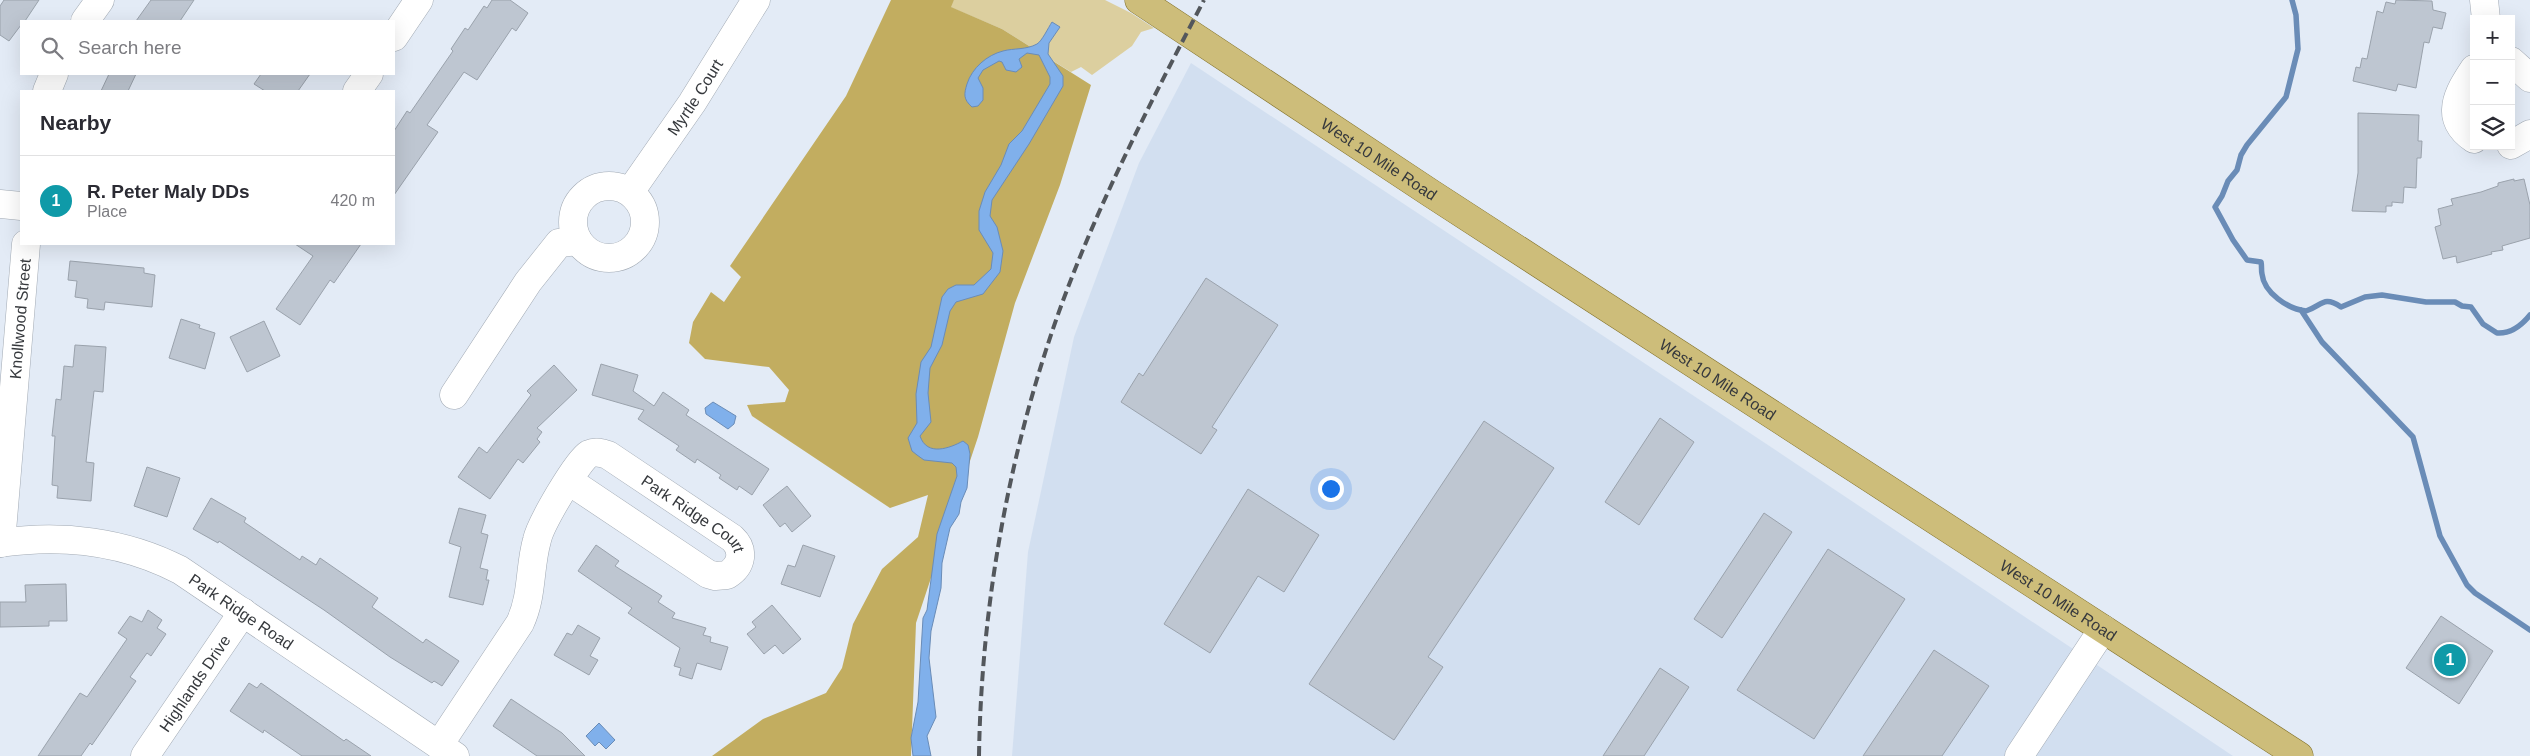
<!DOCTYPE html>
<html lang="en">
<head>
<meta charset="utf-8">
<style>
  body { margin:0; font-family:Arial,sans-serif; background:#f7f7f7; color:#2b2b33 }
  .controls { position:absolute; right:15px; top:15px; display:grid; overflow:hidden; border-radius:0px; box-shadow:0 5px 20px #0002 }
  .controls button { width:45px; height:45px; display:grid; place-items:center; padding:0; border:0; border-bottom:1px solid #e1e1e2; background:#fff; color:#2b2b33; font:25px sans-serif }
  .you { position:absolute; left:1330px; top:488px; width:18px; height:18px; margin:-12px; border:4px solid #fff; border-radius:50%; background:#1a73e8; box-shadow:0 0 0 8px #1a73e833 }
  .badge { display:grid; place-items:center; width:32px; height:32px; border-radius:50%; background:#0b8043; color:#fff; font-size:16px; font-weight:700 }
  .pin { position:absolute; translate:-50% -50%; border:2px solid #fff; box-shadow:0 1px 5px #0006 }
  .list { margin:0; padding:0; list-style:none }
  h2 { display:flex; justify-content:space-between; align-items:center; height:65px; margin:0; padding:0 20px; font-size:21px }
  h2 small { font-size:16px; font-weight:400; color:#7c7c81 }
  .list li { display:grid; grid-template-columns:32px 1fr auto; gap:15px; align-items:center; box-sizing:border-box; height:90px; padding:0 20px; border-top:1px solid #e1e1e2 }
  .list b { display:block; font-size:19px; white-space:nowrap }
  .list p { margin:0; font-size:16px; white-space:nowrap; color:#7c7c81 }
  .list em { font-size:16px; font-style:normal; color:#7c7c81 }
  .icon { flex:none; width:28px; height:28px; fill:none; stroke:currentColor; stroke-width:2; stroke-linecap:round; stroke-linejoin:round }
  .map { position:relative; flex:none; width:2530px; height:756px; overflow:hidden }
  .search { position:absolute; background:#fff; box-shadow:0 5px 20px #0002; left:20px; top:20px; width:375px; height:55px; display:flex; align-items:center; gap:12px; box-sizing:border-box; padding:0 18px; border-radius:0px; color:#7c7c81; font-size:19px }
  .panel { position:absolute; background:#fff; box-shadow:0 5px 20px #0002; left:20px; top:90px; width:375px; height:155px; border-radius:0px }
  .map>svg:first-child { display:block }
  .built { fill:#d2dff0 }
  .green { fill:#dccf9f }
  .forest { fill:#c2ad60 }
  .water { fill:#80b0eb; stroke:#6a8cb7 }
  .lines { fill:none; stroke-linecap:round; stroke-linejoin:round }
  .stream { stroke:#6a8cb7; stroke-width:5.5 }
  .building { fill:#bec6d1; stroke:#9aa2ac }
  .minor-casing { stroke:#a2aab4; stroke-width:29 }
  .major-casing { stroke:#83722b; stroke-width:29 }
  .minor { stroke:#fff; stroke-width:28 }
  .major { stroke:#cdbd7a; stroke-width:28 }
  .rail { stroke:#53575c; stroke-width:4; stroke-dasharray:10 5; stroke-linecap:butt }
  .labels { text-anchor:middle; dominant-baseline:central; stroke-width:4; stroke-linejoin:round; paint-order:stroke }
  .street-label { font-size:16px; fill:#36393d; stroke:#e3ebf6 }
</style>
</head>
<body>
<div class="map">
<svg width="2530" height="756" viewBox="0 0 2530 756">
  <rect width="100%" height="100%" fill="#e3ebf6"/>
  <path class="built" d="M1191,63L1777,451L2233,756H1012L1028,552L1074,337L1139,163Z"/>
  <path class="green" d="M954,0H1105L1131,13L1154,28L1141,32L1132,46L1092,75L1081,67L1071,72L1002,29L950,7Z"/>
  <path class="forest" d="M891,0H954L951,7L1002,29L1091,85L1060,185L1015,303L978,437L916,623L911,756H712L763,719L826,693L842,668L853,624L882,569L918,537L928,495L890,508L752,416L747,405L785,402L789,390L769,367L705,359L689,343L693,322L711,292L724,302L741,277L730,266L846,96Z"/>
  <path class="water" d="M1052,22L1060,27L1049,43L1048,54L1063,76V86L1029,144L992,200L990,216L997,227L1003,251L1000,272L983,294L956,302L950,311L942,345L930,368L928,393L931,422L920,436C927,457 950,448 963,441L968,445L970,454L967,488L961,502L959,514L950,528L942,563L941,588L931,631L929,658L936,717L927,736L931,756H913L911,738L918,702L923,618L927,610L937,534L957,476L956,467L952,463L924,460L917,455L912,451L908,438L917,423L916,394L921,362L931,347L942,297L948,289L956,285H974L991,269L993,253L979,230V211L985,192L1001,165L1009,144L1022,131L1050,84V77L1039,55L1027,53L1019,59L1022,67L1016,72L1006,70L1002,62L999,61L983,70L978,78L983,88V100L978,106L972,107C963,99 964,94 967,84C972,68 987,55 1003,51C1014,48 1026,50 1037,44C1042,41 1048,28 1052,22Z
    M713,402L736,416L734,424L728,429L706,414L705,408Z
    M599,723L615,740L606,749L599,742L595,746L586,736Z"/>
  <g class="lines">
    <path class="stream" d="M2292,0L2296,15L2298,49L2286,97L2247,145L2241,155L2237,170L2228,181L2222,196L2215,207L2233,240L2247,260L2261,262C2262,266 2261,269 2262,274C2264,293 2288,309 2306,311C2322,306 2323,295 2341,307L2365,297L2382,295L2426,302H2455L2462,306L2471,307L2483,324L2497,333C2511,334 2522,325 2530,315
      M2301,310L2322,342L2413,437L2440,536L2467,585L2475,593L2530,630"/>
  </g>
  <path class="building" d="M4,0H39L25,21H21V25L9,41L0,35V6Z
    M151,0H194L180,21H136Z
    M492,0H510L528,13L516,31L512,28L477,80L464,72L427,125L438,132L394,195V131L407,111L410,113L453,51L451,49L465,28L468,30L484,6L487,8Z
    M2396,0L2432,1L2433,10L2446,13L2442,29L2433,27L2429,43L2424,42L2416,88L2398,84L2396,91L2353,81L2356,67L2360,68L2362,58L2367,59L2377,11L2383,13L2386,2L2395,4Z
    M109,74H136L128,91H101Z
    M261,74H310L298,91H265L254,84Z
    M2358,113L2419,115L2418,141H2422L2421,158H2417L2416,188L2404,187L2403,203L2392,202V206H2386V212L2352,211L2358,173Z
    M2514,179V181L2524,179L2530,205V238L2502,246L2503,250L2491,252L2492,254L2457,263L2456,256L2443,259L2435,227L2441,225L2438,209L2453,205L2451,199L2481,192L2498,186V183Z
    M295,244H361L334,283L330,280L300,325L276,309L313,256Z
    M70,261L144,268V273L155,275L152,307L105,302L104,310L87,308L88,299L75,297L77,281L68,280Z
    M1206,278L1278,325L1212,427L1217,430L1201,454L1121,402L1139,373L1143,376Z
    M181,319L200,325L199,328L215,333L205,369L169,358Z
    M264,321L280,356L247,372L230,337Z
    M75,345L106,347L103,392L94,391L86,462L94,463L91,501L57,498L58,486L52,485L55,436H52L56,399L61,400L64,366L73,367Z
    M601,364L638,375L633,391L654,406L663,392L689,410L686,415L769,469L752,495L739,486L737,490L719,478L721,475L697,459L695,463L676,450L679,446L638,419L644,410L592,395Z
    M554,365L577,390L537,428L542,432L537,439L540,442L523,463L518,459L490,499L458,477L479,447L487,453L531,395L527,391Z
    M1660,418L1694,442L1639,525L1605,502Z
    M1484,421L1554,468L1428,657L1443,667L1394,740L1309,684Z
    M147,467L180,478L167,517L134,506Z
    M787,486L811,516L792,532L785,523L780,527L763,505Z
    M1248,489L1319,535L1284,592L1258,576L1210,653L1164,624Z
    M211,498L246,518L244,522L300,560L302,556L316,565L320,558L378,598L372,607L423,643L426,639L459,661L442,686L434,681L432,683L390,657L324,610L219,541L218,543L193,529Z
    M459,508L486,515L481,533L488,535L480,568L488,570L486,580H489L483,605L449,597L461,547L449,543Z
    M1764,513L1792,532L1722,638L1694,619Z
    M596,545L619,561L615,566L662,596L658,602L675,613L672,618L706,628L703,635L711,637L710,642L728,647L721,670L697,663L692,679L679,675L681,668L674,666L680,648L628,613L632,608L578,571Z
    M803,545L835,556L820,597L781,584L788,565L795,567Z
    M1828,549L1905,599L1814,739L1737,690Z
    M66,584L67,621H49V626L0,627V602H26L25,585Z
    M772,605L801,639L783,654L775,645L764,654L747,634L756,627L752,622Z
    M148,610L162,620L157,628L166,634L151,656L147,653L130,677L136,681L92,745L90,743L81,756H38L80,693L87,697L127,639L118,633L130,616L142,622Z
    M2441,616L2493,651L2459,704L2406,668Z
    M578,625L600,638L590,656L598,660L589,675L554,655L567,633L572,635Z
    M1934,650L1989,686L1942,756H1863Z
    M1660,668L1689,687L1644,756H1603Z
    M249,683L257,688L261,683L344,741L346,739L371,756H302L264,730L263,733L230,711Z
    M511,699L562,733L585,756H537L493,726Z"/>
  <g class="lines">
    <defs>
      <g id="minor">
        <path d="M2484,0L2486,19"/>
        <path d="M85,21L100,0"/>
        <path d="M394,37L419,0"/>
        <path d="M2511,61L2530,78"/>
        <path d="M2474,69C2458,93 2443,118 2474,139"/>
        <path d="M47,91L54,74"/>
        <path d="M357,91L369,74"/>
        <path d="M2511,145L2530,134"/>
        <circle cx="609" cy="222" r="36"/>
        <path id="s1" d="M630,192L692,103L756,0"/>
        <path d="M0,204L21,206"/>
        <path d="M454,395L528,282L559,243L578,241"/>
        <path id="s2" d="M0,543C61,534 124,541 180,570L455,756"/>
        <path id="s3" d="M1,543L26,244"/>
        <path id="s4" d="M439,745L520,623C533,595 529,568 537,540C540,525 577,461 589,454C596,451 602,453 608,455L732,538C745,550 742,566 727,575L715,576L708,574L569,481"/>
        <path id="s5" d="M145,756L243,612"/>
        <path d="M2019,756L2103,629"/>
      </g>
      <g id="major">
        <path id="s6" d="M1139,0L1432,194L2299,756"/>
      </g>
    </defs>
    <use href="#minor" class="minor-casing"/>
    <use href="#major" class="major-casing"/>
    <use href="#minor" class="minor"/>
    <use href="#major" class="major"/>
    <path class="rail" d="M979,756C981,619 1004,480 1046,350C1085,228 1145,113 1204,0"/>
  </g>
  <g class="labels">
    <g class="street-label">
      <text stroke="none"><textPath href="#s1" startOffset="115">Myrtle Court</textPath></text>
      <text stroke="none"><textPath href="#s6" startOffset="288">West 10 Mile Road</textPath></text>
      <text stroke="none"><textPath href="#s3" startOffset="225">Knollwood Street</textPath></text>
      <text stroke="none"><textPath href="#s6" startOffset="692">West 10 Mile Road</textPath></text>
      <text stroke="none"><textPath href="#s4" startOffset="456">Park Ridge Court</textPath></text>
      <text stroke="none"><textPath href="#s6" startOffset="1098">West 10 Mile Road</textPath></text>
      <text stroke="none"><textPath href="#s2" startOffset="259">Park Ridge Road</textPath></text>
      <text stroke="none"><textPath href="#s5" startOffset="88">Highlands Drive</textPath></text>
    </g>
  </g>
</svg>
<div class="controls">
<button>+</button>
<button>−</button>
<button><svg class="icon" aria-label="layers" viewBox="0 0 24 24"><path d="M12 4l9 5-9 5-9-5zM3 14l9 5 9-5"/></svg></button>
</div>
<div class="you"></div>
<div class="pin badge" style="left:2450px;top:660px;background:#0f9aa8">1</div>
<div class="search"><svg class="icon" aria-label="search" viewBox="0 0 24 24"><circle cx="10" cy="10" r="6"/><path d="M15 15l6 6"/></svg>Search here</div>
<section class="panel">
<h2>Nearby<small></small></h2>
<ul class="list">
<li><span class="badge" style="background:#0f9aa8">1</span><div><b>R. Peter Maly DDs</b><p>Place</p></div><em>420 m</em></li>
</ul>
</section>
</div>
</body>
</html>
